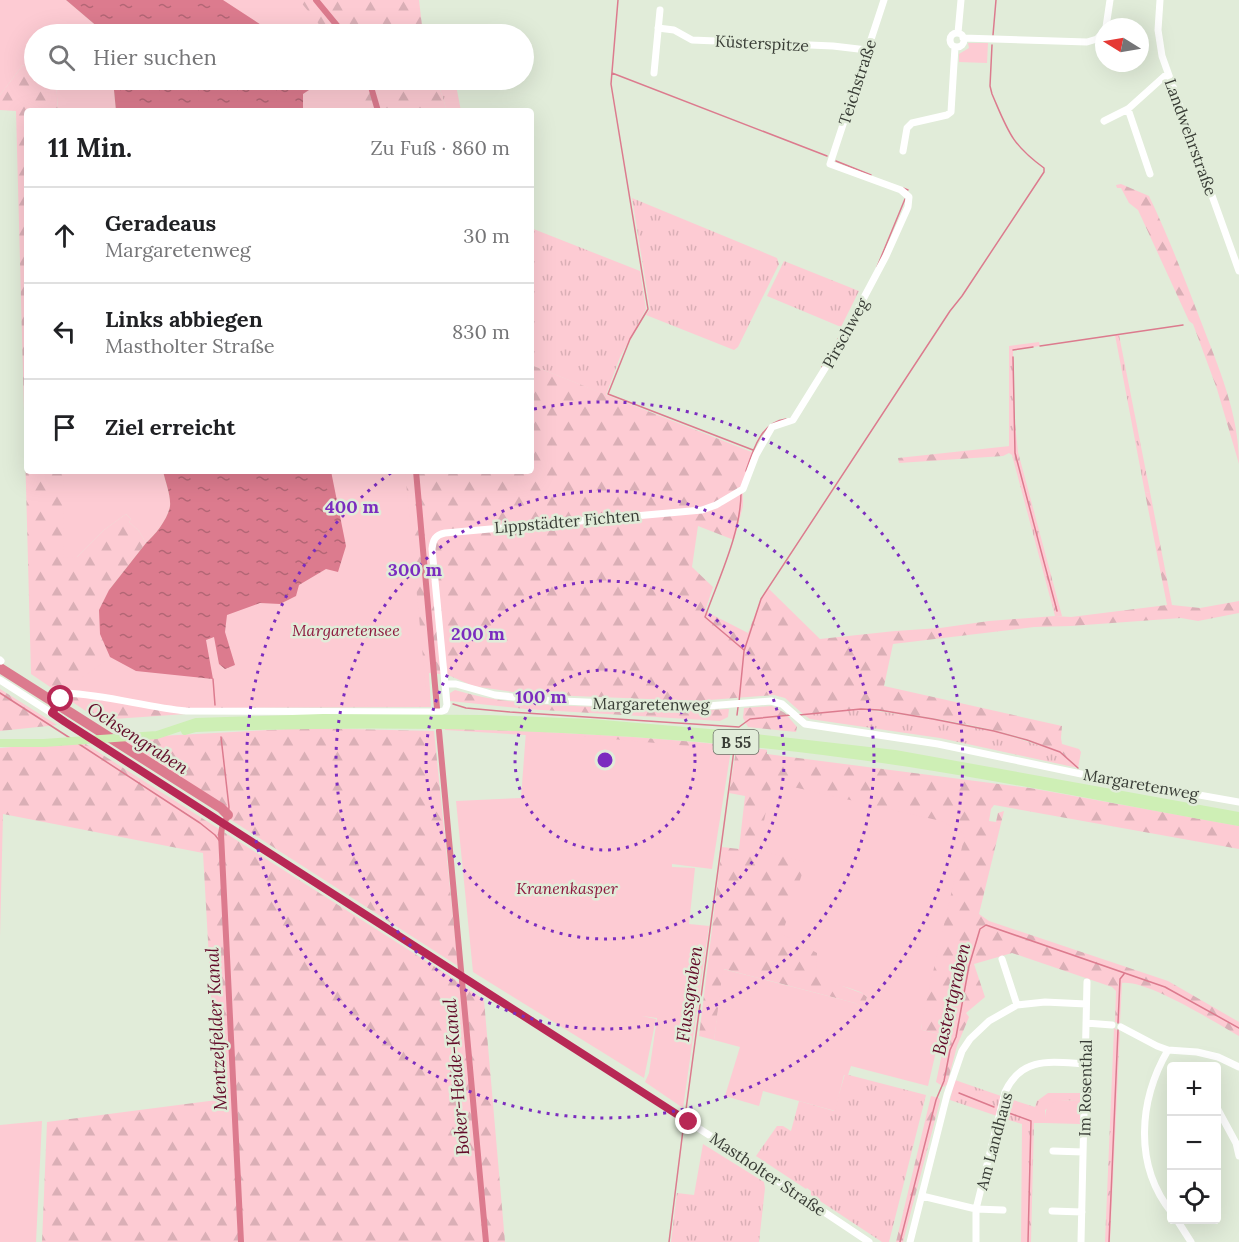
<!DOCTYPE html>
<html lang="de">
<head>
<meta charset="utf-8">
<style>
  body { margin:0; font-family:Lora,serif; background:#f6f6f6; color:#202124 }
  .controls { position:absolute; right:18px; bottom:18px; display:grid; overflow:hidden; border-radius:6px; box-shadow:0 6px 24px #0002 }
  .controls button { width:54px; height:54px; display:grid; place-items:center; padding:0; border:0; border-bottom:2px solid #e0e0e0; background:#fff; color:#202124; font:30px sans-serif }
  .compass { position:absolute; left:1095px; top:18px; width:54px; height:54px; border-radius:50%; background:#fff; box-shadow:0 6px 24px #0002; rotate:281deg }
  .stop { position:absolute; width:18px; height:18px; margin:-14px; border:4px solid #b82855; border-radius:50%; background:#fff }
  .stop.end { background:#b82855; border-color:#fff; box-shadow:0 2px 6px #0008 }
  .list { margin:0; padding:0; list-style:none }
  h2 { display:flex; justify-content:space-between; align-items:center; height:78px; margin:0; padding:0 24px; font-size:26px }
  h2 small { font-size:20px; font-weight:400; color:#757577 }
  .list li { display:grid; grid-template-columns:39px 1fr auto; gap:18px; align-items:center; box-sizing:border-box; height:96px; padding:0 24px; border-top:2px solid #e0e0e0 }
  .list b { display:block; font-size:22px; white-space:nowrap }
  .list p { margin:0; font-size:20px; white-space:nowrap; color:#757577 }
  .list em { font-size:20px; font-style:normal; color:#757577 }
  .icon { flex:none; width:33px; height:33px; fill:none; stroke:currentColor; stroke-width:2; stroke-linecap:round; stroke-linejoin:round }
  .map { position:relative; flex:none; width:1239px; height:1242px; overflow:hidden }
  .search { position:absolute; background:#fff; box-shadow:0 6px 24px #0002; left:24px; top:24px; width:510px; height:66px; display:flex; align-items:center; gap:15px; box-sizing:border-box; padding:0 21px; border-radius:33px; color:#757577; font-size:22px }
  .panel { position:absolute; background:#fff; box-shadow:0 6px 24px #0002; left:24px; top:108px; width:510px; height:366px; border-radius:6px }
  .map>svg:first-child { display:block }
  .grass { fill:url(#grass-tufts) }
  .forest { fill:url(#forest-firs) }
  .park { fill:#fdcbd3 }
  .water { fill:url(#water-ripples) }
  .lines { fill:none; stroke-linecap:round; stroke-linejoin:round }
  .stream { stroke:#dc7b8e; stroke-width:1.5 }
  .canal { stroke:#dc7b8e; stroke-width:6 }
  .river { stroke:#dc7b8e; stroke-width:10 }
  .minor { stroke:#fff; stroke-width:7 }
  .major { stroke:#ceefb5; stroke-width:8 }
  .route { stroke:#b82855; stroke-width:8 }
  .ring { fill:none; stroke:#7b2cbf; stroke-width:3; stroke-dasharray:3 6 }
  .labels { text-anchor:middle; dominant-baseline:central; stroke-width:5; stroke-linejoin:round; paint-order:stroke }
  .shield { fill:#e1ecd9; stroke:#6b7267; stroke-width:1.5 }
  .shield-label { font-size:15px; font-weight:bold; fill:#393d36 }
  .street-label { font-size:16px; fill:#393d36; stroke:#e1ecd9 }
  .park-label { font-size:16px; font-style:italic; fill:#8d193f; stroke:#e1ecd9 }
  .water-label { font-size:18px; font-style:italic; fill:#630b29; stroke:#e1ecd9 }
  .centre { fill:#7b2cbf; stroke:#e1ecd9; stroke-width:3 }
  .ring-label { font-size:18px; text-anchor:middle; font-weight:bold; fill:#7b2cbf; stroke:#e1ecd9; stroke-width:5; stroke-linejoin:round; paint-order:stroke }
</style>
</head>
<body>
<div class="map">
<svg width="1239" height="1242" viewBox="0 0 1239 1242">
  <defs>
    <pattern id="grass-tufts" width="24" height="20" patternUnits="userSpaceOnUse" patternTransform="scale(1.5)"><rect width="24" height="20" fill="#fdcbd3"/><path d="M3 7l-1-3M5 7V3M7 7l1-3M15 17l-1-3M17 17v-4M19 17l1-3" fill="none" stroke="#daafb6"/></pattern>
    <pattern id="forest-firs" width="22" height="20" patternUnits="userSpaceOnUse" patternTransform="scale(1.5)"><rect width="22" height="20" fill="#fdcbd3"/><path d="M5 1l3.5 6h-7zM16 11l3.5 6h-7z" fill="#daafb6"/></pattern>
    <pattern id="water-ripples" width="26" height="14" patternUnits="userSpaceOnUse" patternTransform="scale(1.5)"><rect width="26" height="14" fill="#dc7b8e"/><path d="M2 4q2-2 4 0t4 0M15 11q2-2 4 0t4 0" fill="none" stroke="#b36675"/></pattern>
  </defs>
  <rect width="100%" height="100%" fill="#e1ecd9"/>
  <path class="grass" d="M437,80H455L461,111H447Z
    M632,198L777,258L779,264L738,347L734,350L646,315L650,309Z
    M531,228L640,271L646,309L620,357L606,395L531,365Z
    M784,261L859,291L841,327L767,296Z
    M1115,335H1119L1150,492L1145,493Z
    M1039,342L1040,346L1013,350L1014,414L1018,452L1062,616H1055L1012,455L1009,453V346Z
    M861,709L933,719L994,731L1060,752L1078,768L940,738L810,719L804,715Z
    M1114,1028L1120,1032L1110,1242H1105Z
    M845,1074L926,1095L889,1242H882L811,1195V1191L807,1188L806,1189L756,1156L777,1126H783L791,1131L799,1101L834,1111Z
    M955,1080L1001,1096L997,1116L950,1100Z
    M1048,1093H1080V1101L1060,1100L1045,1110V1123H1034L1031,1242H1021L1022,1124L1002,1118L1007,1098L1035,1107L1037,1101Z
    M703,1144L764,1182L765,1188L759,1242H671L677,1193L694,1195Z"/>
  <path class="forest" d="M223,0H419L423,34H275Z
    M23,65L30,69H34V80H56L58,111H27V471H64L65,510L77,557L104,530L126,514L131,519L129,522L139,531L146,543L109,590L331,471H531V365L754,453L743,487V506L734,540L698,526L692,567L713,587L705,611L748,633L761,599L768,588L820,639L895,631L940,628L989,621L1055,616L1071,617L1167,605L1145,493L1150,492L1172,605L1200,608L1239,601V613L1198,621L1181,618L1071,626L1034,627L893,644L884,686L1062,726L1061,738L1062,744L1079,749L1081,752L1078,768C1050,732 925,717 879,710L861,709L804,715L785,698L774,695L696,701L527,694L473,686L448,675L429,673L431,707L212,708L186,714L99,720L31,674L16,111L0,110V95Z
    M312,80H437L447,111H303Z
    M1121,184L1149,196C1168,236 1184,277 1200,319C1218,366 1239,413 1239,464L1217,389L1193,324L1189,321L1138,210L1129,203L1121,188H1117L1116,185Z
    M1010,446L1009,453L1003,456L899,463L898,458Z
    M0,689L57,725L0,731Z
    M455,690C501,704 548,705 596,707C640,709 685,712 729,709L728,717L720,721L526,709L450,701V693Z
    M772,706L785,713L797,727L796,732L748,727L743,718L744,708Z
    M306,728L434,731L458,966L105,739Z
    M445,728C553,732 661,736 767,750V754L1030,788L1239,826V849L994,805L991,809L989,821L996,822L998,813L1004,811L979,914L989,921L1168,981L1239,1022V1036C1214,1022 1148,980 1122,983L1120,1023L1115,1022L1116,991L1112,987L1012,953L974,964L985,997L966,1013L969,1017L957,1046L947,1084L944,1087L936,1082L946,1035L922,1030L921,1024L806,861L818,953L817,969L826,980L864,994L867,997L864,1010L855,1003L724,969L714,1040L699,1036L722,847L739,849L745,796L729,793L736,751L591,739L445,730Z
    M81,741L451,977L484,1000L505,1242H42L47,1122L217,1100L203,853L3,814L0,937V748Z
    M931,1096L939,1098L940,1101L903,1242H896Z"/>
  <path class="park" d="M0,0H66L106,34H34V69H30L23,65L0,95Z
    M191,0H299L327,34H241Z
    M968,43H988L987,63L959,62V54L969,48Z
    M56,80H113L116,111H58Z
    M273,80H354L368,111H278Z
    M64,471H163C165,481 171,495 170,506C168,519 155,535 146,543L139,531L129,522L131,519L126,514L104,530L77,557L63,558Z
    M297,471H405L426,689L409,706L172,704L127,700L90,692L80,686L77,681L143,635Z
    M526,731L731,750L712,869L672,864V867L695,868L689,924L709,926L683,1108L645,1082L649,1073L657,1018L642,1016L656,1019L644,1078L473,972L456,801L521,798Z
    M776,783L941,821L965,834L921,1024L922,1030L940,1034L928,1086L851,1066L848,1075H844L835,1111L763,1091L759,1106L725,1096L740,1047L714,1040L723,969L855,1003L864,1010L867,997C856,985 824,987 818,973C816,967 817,959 817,953L782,934L806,862L758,850L771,787Z
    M1060,1100L1080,1101V1124L1045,1123C1045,1110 1046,1104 1060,1100Z
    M42,1121L36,1242H0V1125Z"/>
  <path class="water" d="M66,0H223L275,34H106Z
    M113,80H312L315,86L303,94V111H116Z
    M163,471H331L346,546L338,572L326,569L299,585L296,596L280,604L260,603L227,615L225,632L235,665L225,669L219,664L214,637L206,640L213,679L136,671L110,657L100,634L99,610L109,590L146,543C155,535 168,519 170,506C171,495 165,481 163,471Z"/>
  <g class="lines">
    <path class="stream" d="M618,0L611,84L648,309L630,339L608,394L753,450
      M993,35L996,0
      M612,73L827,156
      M836,161L871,175
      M903,188L908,190
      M877,267L905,199
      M1040,346L1183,325
      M1013,350L1033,347
      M1013,357L1015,453L1057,611
      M822,367L842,332
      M746,471C753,450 761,422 786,419
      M741,493C741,533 718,580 705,617L744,650
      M213,679L215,705
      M0,693L70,738
      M739,702L744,651L761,599L950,311L962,296L1044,172V168C1011,144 1008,131 992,94L990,86L992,45
      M453,704L466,708L510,712L739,727L750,719L791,715
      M737,715L738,707
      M799,715L861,709L879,710L933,719L994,731L1027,740L1060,752L1078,768
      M221,737L229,807L228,815
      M79,744L200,823L215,835L222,844
      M1118,1023L1120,979L1124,974
      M959,1093L994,1107
      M1009,1113L1031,1121L1028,1242
      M685,1117L734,750
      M669,1242L684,1122
      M900,1242L936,1100L944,1081L950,1050L956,1037L969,966L980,929L986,925L1165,987L1239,1028
      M1109,1242L1118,1030"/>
    <path class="canal" d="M316,0L344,34
      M369,80L378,111
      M416,471L437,708
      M439,731L486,1242
      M228,815L222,828L221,834L241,1242"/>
    <path class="river" d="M0,668L221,808L228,815"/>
    <path class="minor" d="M1160,0L1158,30L1162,56L1239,271
      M1106,27L1110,0
      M658,28L674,30L692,40L833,46L867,50
      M958,33L961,0
      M950 40a7 7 0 1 1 14 0a7 7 0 1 1-14 0Z
      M963,38L1087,42L1097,39L1104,31
      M654,73L660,10
      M1128,109L1150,174
      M1104,121L1128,109L1168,73
      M903,151L907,128L912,123L947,115L951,112L955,47
      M0,660L1,661
      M0,680L709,1135L869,1242
      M445,684H456L495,695L541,700L695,707L771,701L782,704L805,724L938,744L1086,775L1239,802
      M52,713L66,693C107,695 146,707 186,711L440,712L445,710L447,705L432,549C433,540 435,535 445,533L702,510L716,505L743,489L756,455L772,427L793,420L834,354L886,256L908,207L909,197L901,190L830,164L884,0
      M1002,959L1017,1005
      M1086,1023L1112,1025
      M1121,1027L1157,1046L1168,1050L1197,1052L1218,1057L1239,1067
      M1168,1050C1139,1100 1133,1165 1172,1213
      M1216,1106L1236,1143L1239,1156
      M1053,1151L1083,1152
      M922,1196L976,1209L1003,1210
      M1052,1211L1082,1212
      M1177,1220L1191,1242
      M910,1242L947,1095L962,1051L970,1039L989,1021L1017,1005L1045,1002L1086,1004
      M976,1242V1209L1005,1092C1022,1056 1051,1062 1085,1064
      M1081,1242L1087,982"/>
    <path class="major" d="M185,731L196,728C430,719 664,726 896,761C1011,778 1125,802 1239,822
      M0,743H44L157,735L196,722L323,718L488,719L591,723L721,734L895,754L1239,816"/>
  </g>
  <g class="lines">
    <path class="route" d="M61,699L52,713L65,722L689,1122"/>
  </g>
  <g class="ring">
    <circle cx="605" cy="760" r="90"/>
    <circle cx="605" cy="760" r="179"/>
    <circle cx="605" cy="760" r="269"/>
    <path d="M534 409A358 358 0 1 1 392 472"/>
  </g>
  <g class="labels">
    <rect class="shield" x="713.5" y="730" width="45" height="24" rx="4.5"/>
    <g class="shield-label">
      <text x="736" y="742">B 55</text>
    </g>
    <g class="street-label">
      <text transform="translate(762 43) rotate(3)">Küsterspitze</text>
      <text transform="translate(857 82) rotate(-72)">Teichstraße</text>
      <text transform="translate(1191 137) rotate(70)">Landwehrstraße</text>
      <text transform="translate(845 333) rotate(-61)">Pirschweg</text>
      <text transform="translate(567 521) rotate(-5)">Lippstädter Fichten</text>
      <text transform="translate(651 704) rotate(1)">Margaretenweg</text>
      <text transform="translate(1141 784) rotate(10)">Margaretenweg</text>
      <text transform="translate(1085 1088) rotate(-89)">Im Rosenthal</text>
      <text transform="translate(994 1141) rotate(-75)">Am Landhaus</text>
      <text transform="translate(768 1174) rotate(34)">Mastholter Straße</text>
    </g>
    <g class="park-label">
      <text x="346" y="630">Margaretensee</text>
      <text x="567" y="888">Kranenkasper</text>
    </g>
    <g class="water-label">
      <text transform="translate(138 738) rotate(33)">Ochsengraben</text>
      <text transform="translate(689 994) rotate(-82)">Flussgraben</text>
      <text transform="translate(951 999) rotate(-77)">Bastertgraben</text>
      <text transform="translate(216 1029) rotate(-93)">Mentzelfelder Kanal</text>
      <text transform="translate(456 1077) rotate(-95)">Boker-Heide-Kanal</text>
    </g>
  </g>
  <circle cx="605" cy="760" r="9" class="centre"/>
  <g class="ring-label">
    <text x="352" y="513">400 m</text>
    <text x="415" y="576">300 m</text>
    <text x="478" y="640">200 m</text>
    <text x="541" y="703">100 m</text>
  </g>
</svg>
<div class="controls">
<button>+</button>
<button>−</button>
<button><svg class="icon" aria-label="locate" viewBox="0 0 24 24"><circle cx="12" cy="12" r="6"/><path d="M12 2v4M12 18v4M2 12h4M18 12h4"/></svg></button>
</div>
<svg class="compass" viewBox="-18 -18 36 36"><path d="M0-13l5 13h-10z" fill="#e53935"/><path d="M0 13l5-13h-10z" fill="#757577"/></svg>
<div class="stop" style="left:61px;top:699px"></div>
<div class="stop end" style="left:689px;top:1122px"></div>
<div class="search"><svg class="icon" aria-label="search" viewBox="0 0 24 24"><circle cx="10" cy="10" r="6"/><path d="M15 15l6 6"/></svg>Hier suchen</div>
<section class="panel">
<h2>11 Min.<small>Zu Fuß · 860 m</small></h2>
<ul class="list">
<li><svg class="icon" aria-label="ahead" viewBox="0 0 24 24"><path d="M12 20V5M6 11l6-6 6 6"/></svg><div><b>Geradeaus</b><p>Margaretenweg</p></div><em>30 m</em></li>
<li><svg class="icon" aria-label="left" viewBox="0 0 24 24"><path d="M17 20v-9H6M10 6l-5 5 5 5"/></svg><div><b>Links abbiegen</b><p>Mastholter Straße</p></div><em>830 m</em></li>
<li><svg class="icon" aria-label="arrive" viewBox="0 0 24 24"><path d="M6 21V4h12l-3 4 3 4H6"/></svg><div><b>Ziel erreicht</b></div></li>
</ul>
</section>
</div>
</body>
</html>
